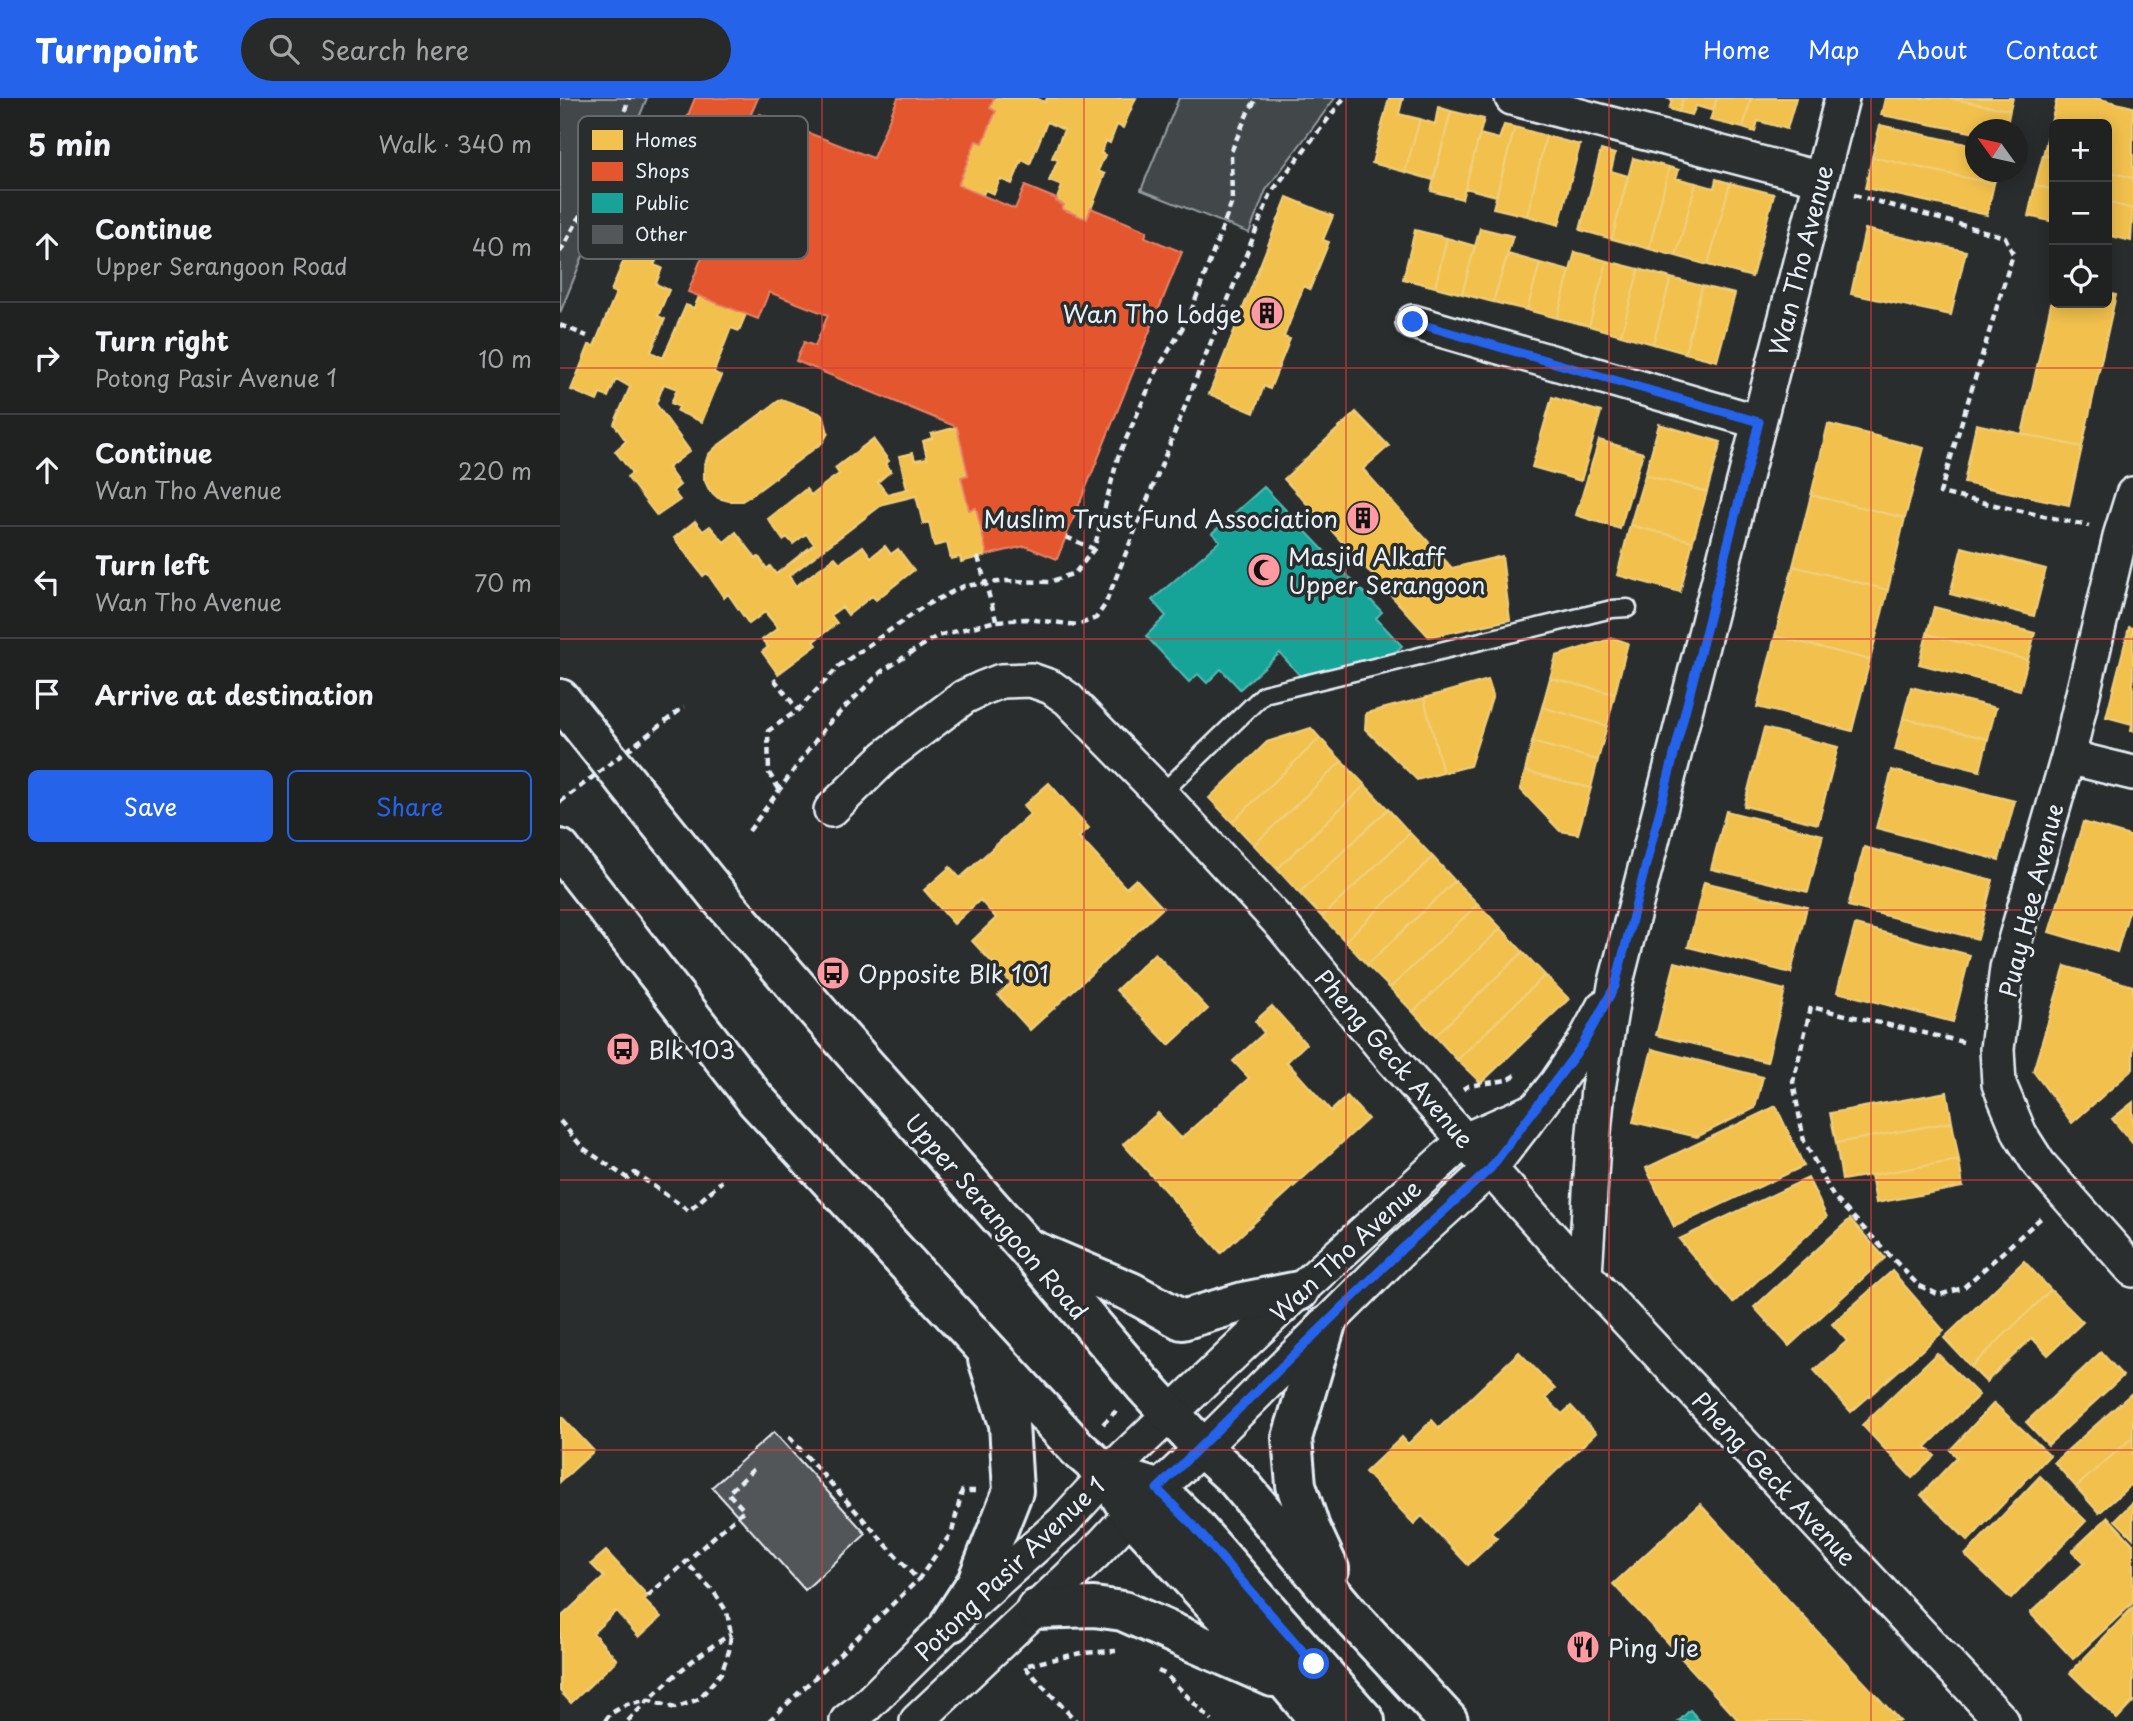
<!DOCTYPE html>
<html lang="en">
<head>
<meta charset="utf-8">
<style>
  body { margin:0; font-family:"Playpen Sans",sans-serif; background:#282a2a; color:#f1f3f6 }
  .controls { position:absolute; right:21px; top:21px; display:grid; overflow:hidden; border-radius:10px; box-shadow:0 4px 18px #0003 }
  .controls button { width:63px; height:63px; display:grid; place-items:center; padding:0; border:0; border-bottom:2px solid #3d3f40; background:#202222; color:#f1f3f6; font:35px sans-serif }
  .compass { position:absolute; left:1405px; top:21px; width:63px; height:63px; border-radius:50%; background:#202222; box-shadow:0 4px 18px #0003; rotate:303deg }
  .stop { position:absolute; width:21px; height:21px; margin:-16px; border:5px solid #2563eb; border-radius:50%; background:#fff }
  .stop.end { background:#2563eb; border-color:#fff; box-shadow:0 2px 7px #0008 }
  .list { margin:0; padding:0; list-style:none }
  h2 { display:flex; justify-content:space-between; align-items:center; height:91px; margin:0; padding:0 28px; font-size:30px }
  h2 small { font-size:23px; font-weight:400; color:#a2a4a5 }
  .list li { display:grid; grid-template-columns:46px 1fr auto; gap:21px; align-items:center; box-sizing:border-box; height:112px; padding:0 28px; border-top:2px solid #3d3f40 }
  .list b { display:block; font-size:26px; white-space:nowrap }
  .list p { margin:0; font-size:23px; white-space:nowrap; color:#a2a4a5 }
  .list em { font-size:23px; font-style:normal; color:#a2a4a5 }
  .actions { display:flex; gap:14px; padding:21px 28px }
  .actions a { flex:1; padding:16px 0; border:2px solid #2563eb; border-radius:10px; text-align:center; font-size:24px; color:#2563eb }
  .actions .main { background:#2563eb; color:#fff }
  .icon { flex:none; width:38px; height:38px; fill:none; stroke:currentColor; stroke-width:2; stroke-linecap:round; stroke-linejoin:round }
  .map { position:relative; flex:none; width:1573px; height:1623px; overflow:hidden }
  header { display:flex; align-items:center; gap:42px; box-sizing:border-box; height:98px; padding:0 35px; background:#2563eb; color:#fff }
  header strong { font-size:33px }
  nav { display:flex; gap:38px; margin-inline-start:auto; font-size:24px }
  .search { width:490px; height:63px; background:#282a2a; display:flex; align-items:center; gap:18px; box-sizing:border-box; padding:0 24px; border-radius:38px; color:#a2a4a5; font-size:26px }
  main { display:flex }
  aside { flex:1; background:#202222 }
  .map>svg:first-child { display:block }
  .green { fill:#424648; stroke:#959ca0; stroke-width:2 }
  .homes { fill:#f2c14e; stroke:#efcf81; stroke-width:2 }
  .shops { fill:#e4572e; stroke:#e5856b; stroke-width:2 }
  .public { fill:#17a398; stroke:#56bab5; stroke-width:2 }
  .building { fill:#535759; stroke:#e8f1f8; stroke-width:2 }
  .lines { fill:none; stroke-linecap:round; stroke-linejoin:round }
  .lane-casing { stroke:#e8f1f8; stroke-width:21 }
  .street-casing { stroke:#e8f1f8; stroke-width:38 }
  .primary-casing { stroke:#e8f1f8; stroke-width:44 }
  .path { stroke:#e8f1f8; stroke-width:4.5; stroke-dasharray:7 5; stroke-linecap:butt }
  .lane { stroke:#2a2d2e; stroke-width:16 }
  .street { stroke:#2a2d2e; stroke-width:33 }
  .primary { stroke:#2a2d2e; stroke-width:38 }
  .path-bridge { stroke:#e8f1f8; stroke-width:4.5; stroke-dasharray:7 5; stroke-linecap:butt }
  .route { stroke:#2563eb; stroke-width:9 }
  .grid { fill:none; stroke:#d83c3d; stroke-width:2; stroke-opacity:0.55 }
  .labels { text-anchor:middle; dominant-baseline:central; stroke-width:7; stroke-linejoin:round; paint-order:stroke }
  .street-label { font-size:24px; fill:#e8f1f8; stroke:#2a2d2e }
  .poi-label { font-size:24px; fill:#e8f1f8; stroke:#2a2d2e; text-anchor:start }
  .key { fill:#2a2d2e; stroke:#63686b; stroke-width:2 }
  .key-label { font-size:19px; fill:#e8f1f8 }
</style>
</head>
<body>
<header>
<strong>Turnpoint</strong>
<div class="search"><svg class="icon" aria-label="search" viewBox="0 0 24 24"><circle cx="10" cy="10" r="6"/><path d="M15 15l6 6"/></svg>Search here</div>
<nav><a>Home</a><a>Map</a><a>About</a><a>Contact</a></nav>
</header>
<main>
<aside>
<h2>5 min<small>Walk · 340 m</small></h2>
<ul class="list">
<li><svg class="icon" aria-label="ahead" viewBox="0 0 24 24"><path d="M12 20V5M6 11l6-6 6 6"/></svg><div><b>Continue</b><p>Upper Serangoon Road</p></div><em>40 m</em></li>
<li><svg class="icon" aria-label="right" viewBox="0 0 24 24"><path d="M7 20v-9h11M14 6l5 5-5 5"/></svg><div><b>Turn right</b><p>Potong Pasir Avenue 1</p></div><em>10 m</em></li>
<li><svg class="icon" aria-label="ahead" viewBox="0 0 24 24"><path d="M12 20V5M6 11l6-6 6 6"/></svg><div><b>Continue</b><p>Wan Tho Avenue</p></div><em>220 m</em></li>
<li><svg class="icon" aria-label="left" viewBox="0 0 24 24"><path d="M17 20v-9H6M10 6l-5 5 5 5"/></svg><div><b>Turn left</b><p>Wan Tho Avenue</p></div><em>70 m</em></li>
<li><svg class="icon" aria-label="arrive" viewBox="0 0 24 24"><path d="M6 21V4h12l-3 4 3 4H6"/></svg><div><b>Arrive at destination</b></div></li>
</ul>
<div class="actions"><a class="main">Save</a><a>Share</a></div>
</aside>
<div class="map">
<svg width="1573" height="1623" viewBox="0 0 1573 1623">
  <rect width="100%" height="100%" fill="#2a2d2e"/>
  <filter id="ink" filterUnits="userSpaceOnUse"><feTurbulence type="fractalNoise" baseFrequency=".0143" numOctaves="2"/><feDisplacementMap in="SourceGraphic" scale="14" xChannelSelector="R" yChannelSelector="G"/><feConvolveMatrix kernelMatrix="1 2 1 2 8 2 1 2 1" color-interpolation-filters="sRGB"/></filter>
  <g filter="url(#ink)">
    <path class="green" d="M0,0H87L0,215Z
      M619,0H775L706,92L689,135L581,92Z"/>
    <path class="homes" d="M142,0H180L178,5L170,2L168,10L141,4Z
      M434,0H476L485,4L487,0H576L563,30L557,27L550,45L546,43L541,55L545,57L538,73L545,76L527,121L502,111L504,107L496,103L502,88L489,83L498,62L492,60L504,32L487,24L470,66L462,62L452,86L440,81L434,96L425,92L423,97L398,87L416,43L423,45L436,13L430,10Z
      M829,0H843L839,16L860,21L845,74L812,65Z
      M1106,0H1123L1119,14L1109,11L1112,2Z
      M1123,0H1157L1153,13L1136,8L1132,17L1119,14Z
      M1157,0H1191L1183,30L1150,22Z
      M1191,0H1236L1227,31L1198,23L1195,34L1183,30Z
      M1325,0H1388L1450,12L1446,32H1416V35L1321,17Z
      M1388,0H1453L1450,12Z
      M1497,0H1536L1573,9V80L1547,73V26H1494V60L1483,57Z
      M878,9L891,13L873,82L845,74L860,21L875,26Z
      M891,13L924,21L902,101L871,93Z
      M944,27L955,29L936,98L905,90L920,36L939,41Z
      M1320,27L1416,48V74H1437L1434,86L1312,59Z
      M955,29L986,38L967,118L933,110Z
      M986,38L1020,47L999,127L967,118Z
      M1041,52L1055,56L1051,73L1068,78L1052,141L1020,132Z
      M1483,57L1494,60V92L1475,87Z
      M1312,59L1434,86L1427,117L1305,90Z
      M1073,60L1109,69L1089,151L1052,141Z
      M1109,69L1119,72L1116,80L1136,85L1116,158L1089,151Z
      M1547,73L1573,80V111L1547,104Z
      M1156,81L1170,85L1148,167L1116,158L1136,85L1154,90Z
      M1170,85L1214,96L1192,179L1148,167Z
      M1475,87L1494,92V124L1468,118Z
      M727,99L773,118L763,142L769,144L750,191L744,188L724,239L730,241L710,291L704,288L694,315L649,296Z
      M1547,104L1573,111L1571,143L1547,137Z
      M920,130L953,138L933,204L902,196Z
      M1305,131L1406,153L1391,217L1291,196Z
      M855,132L887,140L875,189L843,181Z
      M887,140L915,148L902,196L875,189Z
      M70,147L98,159L94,167L102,170L96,186L109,192L98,218L105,221L91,254L103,260L126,207L134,210L143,189L156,194L162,179L171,182L173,177L198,187L179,233L171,230L154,274L161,278L142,324L117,313L119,309L111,305L117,291L104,286L96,306L130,353L108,370L120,387L113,393L120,402L97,418L67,379L72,375L55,353L66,343L54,326L70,289L56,281L48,299L40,296L37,303L11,292L29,247L34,248L56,195L51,193Z
      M1015,154L1047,163L1029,228L997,220Z
      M948,156L980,165L967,212L933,204Z
      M1047,163L1079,171L1061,237L1029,228Z
      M980,165L1010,173L997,220L967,212Z
      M1079,171L1111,180L1093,246L1061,237Z
      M1111,180L1142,188L1125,255L1093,246Z
      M1142,188L1175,196L1157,263L1125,255Z
      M1494,192V205H1547V195L1556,197L1522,349L1462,336Z
      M992,299L1041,314L1021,383L972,369Z
      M221,301L259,315L264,319L268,335L263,344L192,397L182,403H169L158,400L149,392L144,381V369L148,357L156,349Z
      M796,314L829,348L803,371L892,470L942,458L950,522L869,539L724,381Z
      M1099,326L1161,344L1147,394L1085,377Z
      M1268,326L1364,350L1345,420L1251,397Z
      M1416,326L1522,349L1509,407L1404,385Z
      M397,329L408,377L401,379L409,412L416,410L427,457L401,464L400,459L391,461L387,445L374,448L369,424L363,426L356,398L323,406L229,478L236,488L275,459L280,465L303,448L311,459L325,448L331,456L338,451L354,472L316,502L312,498L288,517L282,509L271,517L277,525L254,543L257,547L218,576L202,554L208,549L202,542L218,530L205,514L189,526L168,496L164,500L147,475L143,478L114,440L135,423L143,433L150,428L164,444L176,434L196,460L199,459L207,471L210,468L216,476L254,446L246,436L233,446L227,439L223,442L208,421L246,391L251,397L269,383L279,376L275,370L313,341L329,363L325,366L331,373L318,384L327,396L347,391L339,358L353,355L355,362L367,360L363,343L372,340L371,336Z
      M1039,342L1083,355L1060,431L1016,417Z
      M1085,377L1147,394L1133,443L1070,427Z
      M1251,397L1345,420L1328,492L1233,468Z
      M1070,427L1133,443L1120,494L1057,477Z
      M1402,449L1486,471L1474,518L1390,496Z
      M1233,468L1328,492L1310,562L1215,538Z
      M1374,509L1475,535L1468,562L1367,536Z
      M1569,529L1573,530V633H1571L1572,626L1546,619Z
      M1367,536L1468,562L1460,592L1359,566Z
      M1215,538L1310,562L1292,633L1197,609Z
      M1053,540L1068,545L1055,596L990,580L996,558Z
      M990,580L1055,596L1047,628L982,609Z
      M928,582L933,597L910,668L883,675L864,600Z
      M1351,589L1436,610L1428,641L1343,620Z
      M864,600L883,675L857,682L805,631L806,615Z
      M982,609L1047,628L1038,662L972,644Z
      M1343,620L1428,641L1420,673L1335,652Z
      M751,630L760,640L672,724L649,700L707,644Z
      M1204,630L1278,649L1258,726L1184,708Z
      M760,640L782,663L694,747L672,724Z
      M972,644L1038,662L1031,690L965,673Z
      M782,663L805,687L717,771L694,747Z
      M1332,672L1455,703L1439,762L1316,730Z
      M965,673L1031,690L1018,736L1000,733L960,691Z
      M489,685L529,730L519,739L566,790L576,781L603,810L470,932L438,897L451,885L412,843L436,820L420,802L394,826L364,792L390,769L400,780L470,716L463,708Z
      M805,687L828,711L739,795L717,771Z
      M828,711L850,735L762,819L739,795Z
      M1166,713L1263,737L1248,794L1151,771Z
      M1523,724L1573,739V800L1557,854L1489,834Z
      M850,735L873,759L785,843L762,819Z
      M1304,749L1433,782L1418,841L1288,808Z
      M873,759L895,783L807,867L785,843Z
      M895,783L918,806L830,890L807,867Z
      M1144,784L1247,809L1231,875L1128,849Z
      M918,806L941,830L853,914L830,890Z
      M1295,827L1410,857L1393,924L1277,894Z
      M941,830L963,854L875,938L853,914Z
      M963,854L985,877L897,962L875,938Z
      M595,855L648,911L609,947L556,892Z
      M1115,864L1225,892L1207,964L1096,937Z
      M1505,868L1573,888V971L1512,1025L1473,973Z
      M985,877L1009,901L921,985L897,962Z
      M712,908L746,946L727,964L771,1013L787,998L808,1021L661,1155L563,1046L598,1015L621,1040L689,980L673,963L704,935L695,923Z
      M1092,951L1203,979L1195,1010L1137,1039L1073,1024Z
      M1387,994L1392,1024L1276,1045L1270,1015Z
      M1573,1004V1046L1552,1021Z
      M1216,1008L1244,1068L1114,1129L1086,1070Z
      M1392,1024L1399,1062L1282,1082L1276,1045Z
      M1399,1062L1403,1089L1316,1105L1311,1077Z
      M1248,1080L1267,1119L1173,1205L1119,1141Z
      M1290,1121L1325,1160L1229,1248L1194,1209Z
      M1464,1163L1491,1192L1411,1269L1384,1240Z
      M1332,1173L1384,1233L1291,1314L1254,1272L1287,1243L1272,1226Z
      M1491,1192L1523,1224L1488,1257L1472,1240L1426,1284L1411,1269Z
      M959,1254L995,1291L986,1300L1002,1316L1011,1308L1036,1335L931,1435L937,1440L908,1467L862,1418L854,1426L805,1374L842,1339L848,1346L872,1322L879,1330Z
      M1541,1254L1563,1278L1488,1347L1466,1324Z
      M1377,1255L1419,1297L1366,1349L1375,1358L1352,1380L1302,1327Z
      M1573,1294V1339L1516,1389L1494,1364Z
      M1434,1305L1490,1357L1408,1443L1361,1397L1397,1359L1390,1352Z
      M0,1317L34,1353L0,1384Z
      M1573,1339V1385L1539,1415L1516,1389Z
      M1480,1378L1526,1423L1451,1501L1405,1457Z
      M1573,1404V1440L1555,1422Z
      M1140,1406L1340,1623H1179L1053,1486Z
      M1548,1419L1573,1446V1505L1513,1561L1470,1515L1524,1465L1512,1453Z
      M46,1453L88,1498L84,1502L101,1519L79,1539L56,1513L33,1535L57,1562L11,1605L0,1593V1520L44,1479L31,1466Z
      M1573,1509V1604L1557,1621L1510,1575Z"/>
    <path class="shops" d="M135,0H198L184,32L192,36L200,16L313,60L338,0H434L430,10L436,13L423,45L416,43L398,87L455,111L465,88L497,101L496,103L504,107L502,111L527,121L531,110L587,133L585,139L622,154L497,461L465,448L427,457L416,410L409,412L401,379L408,377L397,329L236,263L244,244L255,248L268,217L209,194L198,221L128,194L148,144L87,119Z"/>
    <path class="public" d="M704,389L822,514L816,520L842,548L834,555L740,578L720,555L680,591L661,571L647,585L638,576L629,584L586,538L606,518L592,502L660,443L652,435Z
      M1130,1612L1140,1623H1119Z"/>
    <path class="building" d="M214,1334L306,1436L245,1492L152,1389Z"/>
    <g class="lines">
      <defs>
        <path id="lane" d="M601,696L704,596L1052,511L1068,510"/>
        <path id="street" d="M952,0L1261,81
          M853,224L1199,324
          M1573,396L1561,435L1508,659L1447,870L1437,951L1439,986L1460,1036L1479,1066L1573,1172
          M1508,659L1573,675
          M271,712L325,659L404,599L423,590L441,583L471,582L491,589L508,601L601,696L721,826L832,961L1025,1177L1442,1623
          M1025,1177L1033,1045L1038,991L1055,888L1282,0
          M287,1623L306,1608L391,1524L503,1424L547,1376L739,1193L905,1042L974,1012
          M357,1623L534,1456L571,1416L642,1350L842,1151L930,1071L997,984L1023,946L1043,909"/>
        <path id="primary" d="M0,601L160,800L267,924L467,1150L583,1286L642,1350L676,1381L790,1517L888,1623
          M0,751L196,1002L424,1249L518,1351L547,1376L597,1391L631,1425L805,1623
          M472,1152L571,1194L622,1222L683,1204L739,1193
          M765,1229L732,1340L736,1387L750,1430L769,1471
          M547,1376L571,1416L728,1585L760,1623
          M476,1511L534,1509L563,1513L713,1579
          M391,1524L417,1484L453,1393L449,1326L428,1261"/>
      </defs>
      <use href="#lane" class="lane-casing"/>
      <use href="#street" class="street-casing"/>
      <use href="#primary" class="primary-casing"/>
      <path class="path" d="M1294,97L1445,139L1453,156L1380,395L1529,428
        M0,154L45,74L69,0
        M0,227L27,238
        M506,439L534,451
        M418,459L436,522
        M214,581L238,612
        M219,691L209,675L208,633L238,612L279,568L364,508L404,488L446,483L489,484L515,475L534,451L558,359L596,274L629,219L672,104L671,54L688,14L697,0
        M189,733L267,627L321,574L377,538L436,523L466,521L518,527L536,520L545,507L711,95L784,0
        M1403,944L1251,909L1233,984L1244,1043L1273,1098L1358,1187L1379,1197L1403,1190L1482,1119
        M903,991L908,988L947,982L957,976
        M0,1023L23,1050L67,1080L75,1075L129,1113L162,1083
        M543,1326L556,1313
        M229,1339L358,1482L392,1434L402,1393H415
        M88,1498L184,1412L168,1395L195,1370
        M468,1567L521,1555L556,1553
        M465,1569L516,1623
        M598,1573L605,1576L652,1623
        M45,1623L50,1616L67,1606L87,1602L115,1610L139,1601L161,1575L169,1553L171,1536L167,1514L154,1494L126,1464
        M68,1623C100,1590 131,1560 171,1536
        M209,1623L358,1482"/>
      <use href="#lane" class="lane"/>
      <use href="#street" class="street"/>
      <use href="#primary" class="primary"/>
      <path class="path-bridge" d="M0,704L124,609"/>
    </g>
  </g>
  <g class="lines" filter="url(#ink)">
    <path class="route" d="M754,1566L631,1425L597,1391L842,1151L930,1071L1023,946L1055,888L1199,324L853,224"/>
  </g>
  <path class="grid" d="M262,0V1623M524,0V1623M786,0V1623M1049,0V1623M1311,0V1623M0,270H1573M0,541H1573M0,812H1573M0,1082H1573M0,1352H1573"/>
  <defs>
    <symbol id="building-disc" viewBox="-11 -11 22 22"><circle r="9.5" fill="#ff9aa2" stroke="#2a2d2e"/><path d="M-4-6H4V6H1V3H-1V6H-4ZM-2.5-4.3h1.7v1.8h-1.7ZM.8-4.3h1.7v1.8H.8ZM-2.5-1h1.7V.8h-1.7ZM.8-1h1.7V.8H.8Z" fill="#111"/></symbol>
    <symbol id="mosque-disc" viewBox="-11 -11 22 22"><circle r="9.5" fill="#ff9aa2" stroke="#2a2d2e"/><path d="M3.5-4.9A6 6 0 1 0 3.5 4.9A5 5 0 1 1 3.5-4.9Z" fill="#111"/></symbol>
    <symbol id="bus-disc" viewBox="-11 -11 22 22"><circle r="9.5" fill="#ff9aa2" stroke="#2a2d2e"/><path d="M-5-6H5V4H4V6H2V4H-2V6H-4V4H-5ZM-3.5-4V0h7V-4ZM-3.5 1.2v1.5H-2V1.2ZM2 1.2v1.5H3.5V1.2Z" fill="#111"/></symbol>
    <symbol id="restaurant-disc" viewBox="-11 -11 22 22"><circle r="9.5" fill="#ff9aa2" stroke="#2a2d2e"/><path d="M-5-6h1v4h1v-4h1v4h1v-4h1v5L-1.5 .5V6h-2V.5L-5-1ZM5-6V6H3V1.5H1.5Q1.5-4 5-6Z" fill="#111"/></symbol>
  </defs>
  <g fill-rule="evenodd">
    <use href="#building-disc" x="688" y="196" width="38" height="38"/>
    <use href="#building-disc" x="784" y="401" width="38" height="38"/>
    <use href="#mosque-disc" x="685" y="453" width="38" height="38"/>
    <use href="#bus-disc" x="254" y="856" width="38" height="38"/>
    <use href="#bus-disc" x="44" y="932" width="38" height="38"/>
    <use href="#restaurant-disc" x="1004" y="1530" width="38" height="38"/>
  </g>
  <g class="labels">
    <g class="street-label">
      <text transform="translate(1240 162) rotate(-76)">Wan Tho Avenue</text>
      <text transform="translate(1470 802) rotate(-76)">Puay Hee Avenue</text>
      <text transform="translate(835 960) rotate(49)">Pheng Geck Avenue</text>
      <text transform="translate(437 1118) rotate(49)">Upper Serangoon Road</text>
      <text transform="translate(785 1152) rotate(-43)">Wan Tho Avenue</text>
      <text transform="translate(1215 1380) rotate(47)">Pheng Geck Avenue</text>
      <text transform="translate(449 1470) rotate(-44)">Potong Pasir Avenue 1</text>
    </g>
    <g class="poi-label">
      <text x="682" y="215" text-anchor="end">Wan Tho Lodge</text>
      <text x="778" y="420" text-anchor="end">Muslim Trust Fund Association</text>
      <text x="728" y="458">Masjid Alkaff<tspan x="728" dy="28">Upper Serangoon</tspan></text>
      <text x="298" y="875">Opposite Blk 101</text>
      <text x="88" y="951">Blk 103</text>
      <text x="1048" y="1549">Ping Jie</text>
    </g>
  </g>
  <rect x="18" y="18" width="230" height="143" rx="10" class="key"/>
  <rect x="32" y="32" width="31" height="20" fill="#f2c14e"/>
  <rect x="32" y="64" width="31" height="19" fill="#e4572e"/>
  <rect x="32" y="95" width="31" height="20" fill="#17a398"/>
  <rect x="32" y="127" width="31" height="19" fill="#535759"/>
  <g class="key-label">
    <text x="75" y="49">Homes</text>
    <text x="75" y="80">Shops</text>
    <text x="75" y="112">Public</text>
    <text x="75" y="143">Other</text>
  </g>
</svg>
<div class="controls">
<button>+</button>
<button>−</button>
<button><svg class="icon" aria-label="locate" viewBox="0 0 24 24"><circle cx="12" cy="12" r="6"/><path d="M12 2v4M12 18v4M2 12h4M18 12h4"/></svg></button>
</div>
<svg class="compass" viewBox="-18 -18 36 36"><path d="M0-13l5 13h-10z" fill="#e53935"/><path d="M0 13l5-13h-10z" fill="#a2a4a5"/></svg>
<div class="stop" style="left:754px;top:1566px"></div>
<div class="stop end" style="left:853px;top:224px"></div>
</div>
</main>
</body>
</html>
